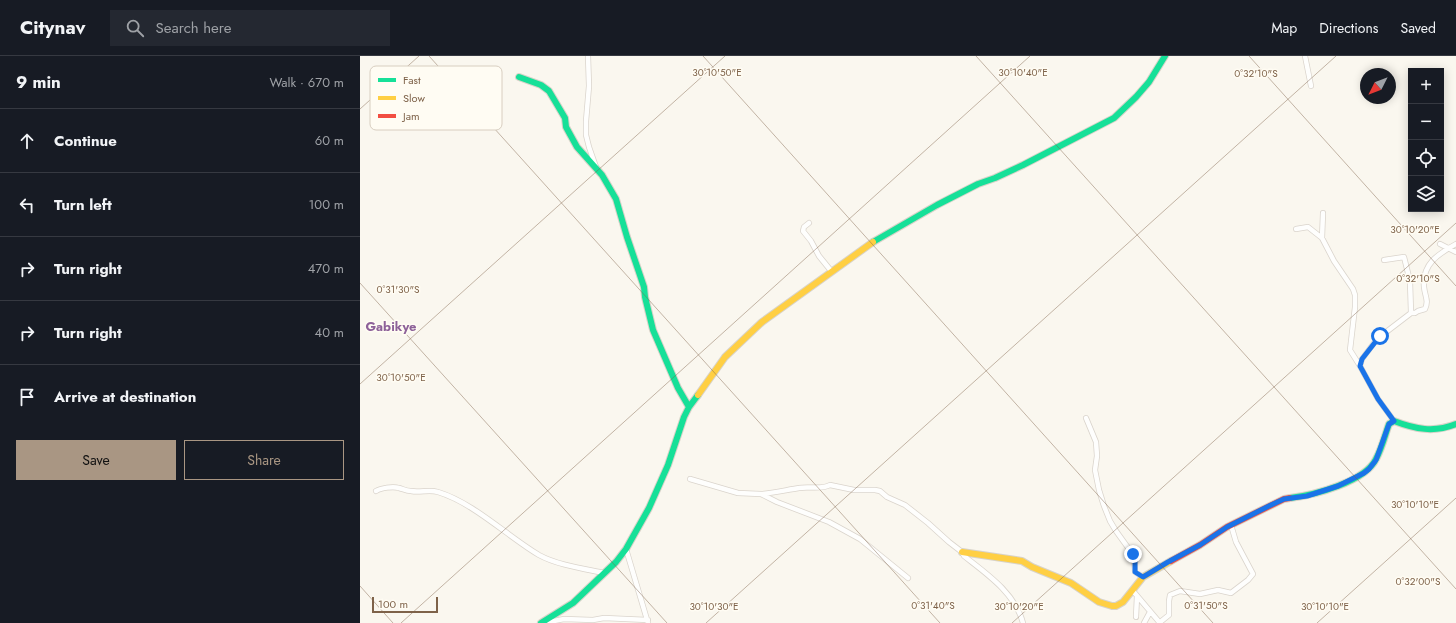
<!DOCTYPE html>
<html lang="en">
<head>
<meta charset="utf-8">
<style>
  body { margin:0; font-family:Jost,sans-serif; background:#242831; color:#f1f3f6 }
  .controls { position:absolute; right:12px; top:12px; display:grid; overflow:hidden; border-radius:0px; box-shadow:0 2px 10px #0003 }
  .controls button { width:36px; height:36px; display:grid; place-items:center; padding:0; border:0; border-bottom:1px solid #363941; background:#171b24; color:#f1f3f6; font:20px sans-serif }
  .compass { position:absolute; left:1000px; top:12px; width:36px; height:36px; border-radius:50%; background:#171b24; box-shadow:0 2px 10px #0003; rotate:228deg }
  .scale { position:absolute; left:12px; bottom:10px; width:66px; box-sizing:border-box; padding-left:4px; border:2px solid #7e6249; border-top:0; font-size:11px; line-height:14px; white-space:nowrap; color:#7e6249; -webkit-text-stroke:3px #fffcf3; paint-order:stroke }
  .stop { position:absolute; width:12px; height:12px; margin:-9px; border:3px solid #1a73e8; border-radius:50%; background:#fff }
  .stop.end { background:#1a73e8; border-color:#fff; box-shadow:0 1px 4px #0008 }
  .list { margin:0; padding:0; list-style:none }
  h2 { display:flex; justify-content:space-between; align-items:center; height:52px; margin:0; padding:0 16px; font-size:17px }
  h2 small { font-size:13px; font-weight:400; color:#9ea1a6 }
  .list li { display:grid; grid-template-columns:26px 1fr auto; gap:12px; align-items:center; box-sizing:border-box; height:64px; padding:0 16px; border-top:1px solid #363941 }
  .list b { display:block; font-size:15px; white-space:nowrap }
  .list em { font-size:13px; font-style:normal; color:#9ea1a6 }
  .actions { display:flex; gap:8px; padding:12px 16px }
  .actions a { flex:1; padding:9px 0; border:1px solid #a99683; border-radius:0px; text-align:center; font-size:14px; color:#a99683 }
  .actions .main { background:#a99683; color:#111 }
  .icon { flex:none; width:22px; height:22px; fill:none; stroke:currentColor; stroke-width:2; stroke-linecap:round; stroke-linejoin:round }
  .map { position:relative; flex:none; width:1096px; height:567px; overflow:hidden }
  header { display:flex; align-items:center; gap:24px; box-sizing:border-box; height:56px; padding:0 20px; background:#171b24; border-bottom:1px solid #363941 }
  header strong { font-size:19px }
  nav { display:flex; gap:22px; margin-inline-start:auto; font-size:14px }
  .search { width:280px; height:36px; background:#242831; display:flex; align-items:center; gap:10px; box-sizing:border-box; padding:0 14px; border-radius:0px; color:#9ea1a6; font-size:15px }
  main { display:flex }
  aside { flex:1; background:#171b24 }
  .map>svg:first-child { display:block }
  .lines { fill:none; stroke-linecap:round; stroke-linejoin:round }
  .street-casing { stroke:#dad4cc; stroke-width:6 }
  .fast-casing { stroke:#d8d3c9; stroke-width:8 }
  .slow-casing { stroke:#d8d3c9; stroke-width:8 }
  .jam-casing { stroke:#d8d3c9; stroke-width:8 }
  .street { stroke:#fefefd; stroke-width:4.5 }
  .fast { stroke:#16e098; stroke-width:6 }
  .slow { stroke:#ffcf43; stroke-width:6 }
  .jam { stroke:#f24e42; stroke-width:6 }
  .route { stroke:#1a73e8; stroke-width:5 }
  .ticks { fill:none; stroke:#7e6249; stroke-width:1; stroke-opacity:0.45 }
  .labels { text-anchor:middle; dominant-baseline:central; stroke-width:3; stroke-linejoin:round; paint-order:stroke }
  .quarter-label { font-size:13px; font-weight:bold; fill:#8d6199; stroke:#fffcf3 }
  .key { fill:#fffcf3; stroke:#d8cec0; stroke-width:1 }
  .key-label { font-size:11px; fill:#7e6249 }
  .ticks-label { font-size:10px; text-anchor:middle; fill:#7e6249; stroke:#fffcf3; stroke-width:3; stroke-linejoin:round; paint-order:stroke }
</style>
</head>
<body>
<header>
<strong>Citynav</strong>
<div class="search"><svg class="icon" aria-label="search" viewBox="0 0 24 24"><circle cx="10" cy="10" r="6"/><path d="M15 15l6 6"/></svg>Search here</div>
<nav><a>Map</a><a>Directions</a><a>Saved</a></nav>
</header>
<main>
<aside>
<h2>9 min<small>Walk · 670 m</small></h2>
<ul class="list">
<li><svg class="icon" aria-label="ahead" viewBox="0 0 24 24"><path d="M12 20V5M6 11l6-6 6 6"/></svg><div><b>Continue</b></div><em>60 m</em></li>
<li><svg class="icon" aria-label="left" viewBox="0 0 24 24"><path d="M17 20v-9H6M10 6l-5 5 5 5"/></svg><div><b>Turn left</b></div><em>100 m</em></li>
<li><svg class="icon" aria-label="right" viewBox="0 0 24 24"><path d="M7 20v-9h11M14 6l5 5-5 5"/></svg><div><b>Turn right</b></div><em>470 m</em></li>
<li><svg class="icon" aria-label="right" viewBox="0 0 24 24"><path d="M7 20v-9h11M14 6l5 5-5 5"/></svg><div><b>Turn right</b></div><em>40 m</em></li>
<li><svg class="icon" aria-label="arrive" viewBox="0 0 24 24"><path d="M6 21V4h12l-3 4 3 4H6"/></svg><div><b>Arrive at destination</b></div></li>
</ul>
<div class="actions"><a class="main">Save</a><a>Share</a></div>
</aside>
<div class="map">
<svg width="1096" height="567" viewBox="0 0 1096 567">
  <rect width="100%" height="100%" fill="#faf7ef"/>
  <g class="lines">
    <defs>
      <path id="street" d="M228,0L229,30L226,65V79L229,91L236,111
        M945,0L951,30
        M963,157L962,182L974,205L993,233L995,239V251L990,294L1000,310
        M449,167L444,171L443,175L451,185L459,200L472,216
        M936,173L948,171L962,182
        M1080,188L1096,196
        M1024,204L1044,201L1050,225L1051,257
        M726,362L736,386L737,400L735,414L739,434L744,450L750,465L756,475L774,500L775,516L783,521
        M1034,365L1018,343L1000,310L1002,303L1017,283L1051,257H1055L1058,255L1065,253C1069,244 1065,241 1064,231C1062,208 1078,198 1096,188
        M330,423L378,437L401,438L417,446L469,466L500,483L548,522
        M16,435C21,432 33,430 39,432C43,433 46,435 51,435C60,437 69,433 78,436C114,447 147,480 179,499C197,509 225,513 244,517
        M401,438C414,437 426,434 439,432C449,430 461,434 470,429L494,434H515L520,435L527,441L545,449L568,467L589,486L602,496L604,500C627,518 655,537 663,567
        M266,493L288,567
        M773,535L800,567
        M776,561L777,540
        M184,567L204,563L233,564L244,562L288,564
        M784,567L790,556
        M799,567L809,559V545L810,539L820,535L840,538L858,534L871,537L888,524L893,518L876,486L871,469"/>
      <path id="fast" d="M159,21L181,29L189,35L205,62L206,71L217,91L242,119L256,143L267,181L284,231L285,241L293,274L318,332L329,351
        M513,186L577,149L618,128L635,122L663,109L754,62L776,41L789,26L805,0
        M930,442C954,439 1005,426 1016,403C1022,392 1025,379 1029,368L1034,365C1055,373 1074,377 1096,368
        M181,567L213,547L256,506L266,493L289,452L308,409L324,361L329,351L338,339"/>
      <path id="slow" d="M338,339L365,301L402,266L513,186
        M602,496L662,505L672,511L711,527L739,546L752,550H756L763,546L783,521L811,505"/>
      <path id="jam" d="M811,505L840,489L867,471L924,443L930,442"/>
    </defs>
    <use href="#street" class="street-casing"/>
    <use href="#fast" class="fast-casing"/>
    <use href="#slow" class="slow-casing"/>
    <use href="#jam" class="jam-casing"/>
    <use href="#street" class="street"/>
    <use href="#fast" class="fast"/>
    <use href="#slow" class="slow"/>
    <use href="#jam" class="jam"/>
  </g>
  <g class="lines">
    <path class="route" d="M773,498L775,503V516L783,521L808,506L840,489L867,471L909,450L924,443L947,440L978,430L1004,417L1009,413L1016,404L1029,368L1034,365L1018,343L1000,310L1002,303L1020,280"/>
  </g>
  <path class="ticks" d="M69,0L580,567M343,0L853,567M616,0L1096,533M889,0L1096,230M0,53L59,0M0,227L307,567M0,328L365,0M0,530L33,567M41,567L670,0M346,567L976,0M652,567L1096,167M957,567L1096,442"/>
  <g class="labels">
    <g class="quarter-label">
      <text x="31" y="270">Gabikye</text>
    </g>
  </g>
  <rect x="10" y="10" width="132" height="64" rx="6" class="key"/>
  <rect x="18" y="22" width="18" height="4" fill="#16e098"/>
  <rect x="18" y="40" width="18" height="4" fill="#ffcf43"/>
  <rect x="18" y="58" width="18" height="4" fill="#f24e42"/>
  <g class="key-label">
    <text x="43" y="28">Fast</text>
    <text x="43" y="46">Slow</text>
    <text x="43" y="64">Jam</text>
  </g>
  <g class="ticks-label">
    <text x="357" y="20">30°10'50"E</text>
    <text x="663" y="20">30°10'40"E</text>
    <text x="896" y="21">0°32'10"S</text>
    <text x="1055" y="177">30°10'20"E</text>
    <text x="1058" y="226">0°32'10"S</text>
    <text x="38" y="237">0°31'30"S</text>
    <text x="41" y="325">30°10'50"E</text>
    <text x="1055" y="452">30°10'10"E</text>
    <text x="1058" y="529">0°32'00"S</text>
    <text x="573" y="553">0°31'40"S</text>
    <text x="846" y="553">0°31'50"S</text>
    <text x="354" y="554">30°10'30"E</text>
    <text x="659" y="554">30°10'20"E</text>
    <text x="965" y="554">30°10'10"E</text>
  </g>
</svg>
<div class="controls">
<button>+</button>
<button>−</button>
<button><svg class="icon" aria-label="locate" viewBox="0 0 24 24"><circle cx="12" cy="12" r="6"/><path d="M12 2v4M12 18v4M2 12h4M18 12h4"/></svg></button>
<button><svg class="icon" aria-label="layers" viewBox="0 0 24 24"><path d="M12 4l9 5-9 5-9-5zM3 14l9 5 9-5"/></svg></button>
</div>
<svg class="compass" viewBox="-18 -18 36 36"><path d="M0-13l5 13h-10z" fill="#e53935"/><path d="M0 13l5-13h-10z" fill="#9ea1a6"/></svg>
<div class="scale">100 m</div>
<div class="stop" style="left:1020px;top:280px"></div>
<div class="stop end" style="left:773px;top:498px"></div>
</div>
</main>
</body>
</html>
